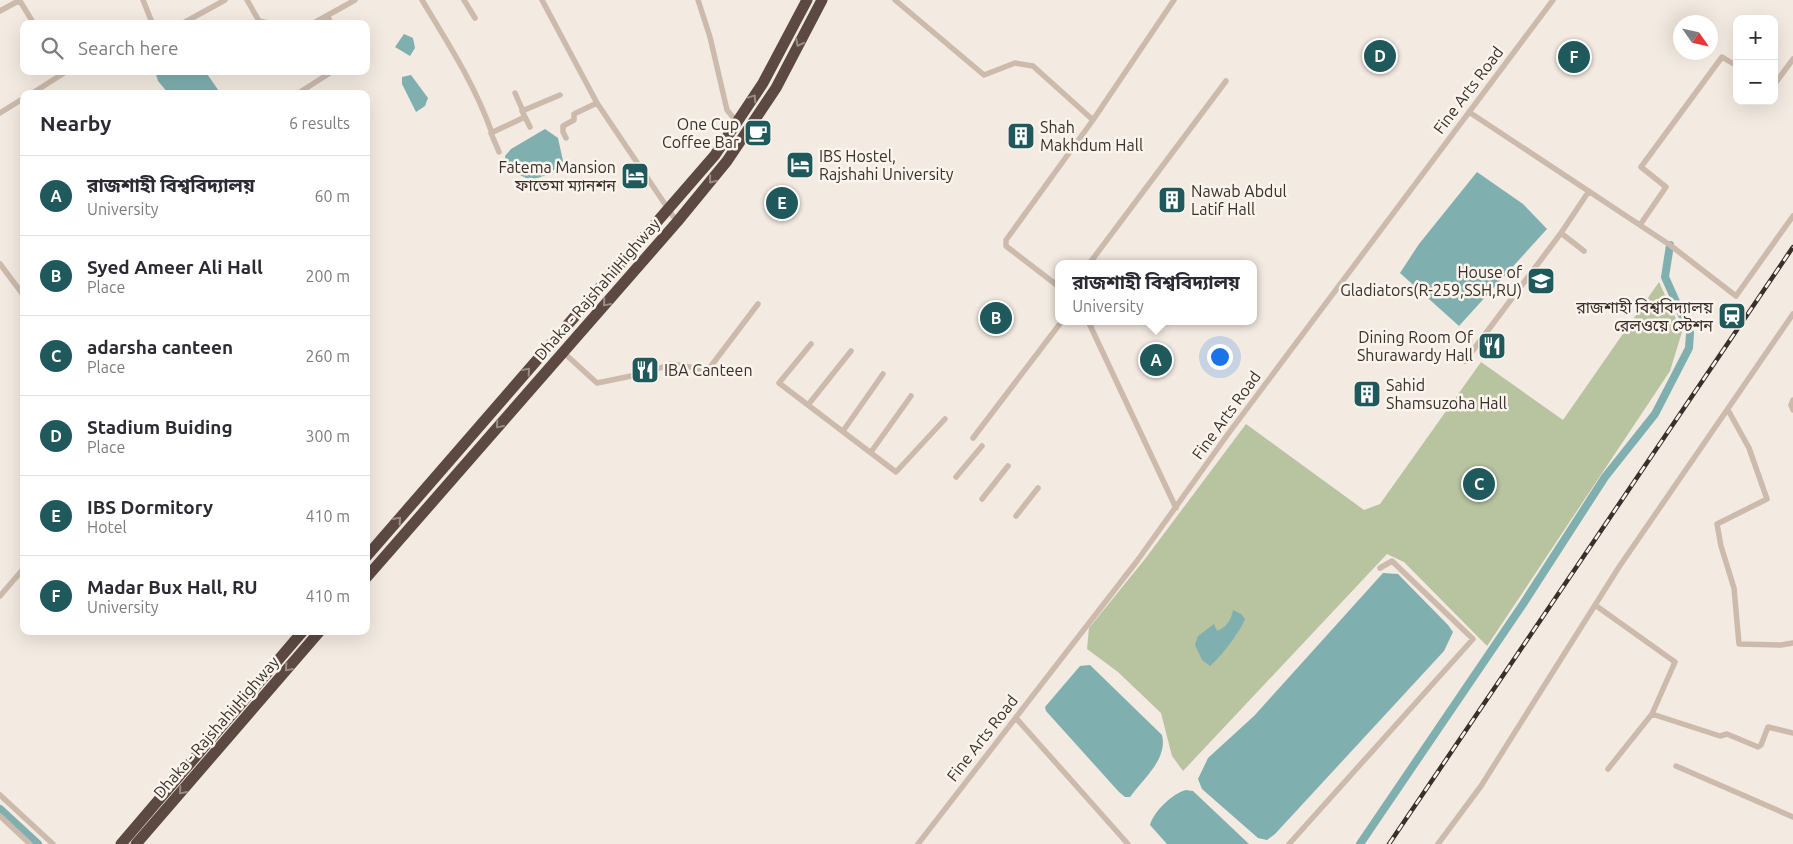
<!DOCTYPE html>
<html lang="en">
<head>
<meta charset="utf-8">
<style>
  body { margin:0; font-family:Ubuntu,"Noto Sans Bengali",sans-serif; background:#f7f7f7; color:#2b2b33 }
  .controls { position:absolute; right:15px; top:15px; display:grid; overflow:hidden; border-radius:10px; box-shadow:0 5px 20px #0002 }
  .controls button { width:45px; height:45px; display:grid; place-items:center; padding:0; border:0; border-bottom:1px solid #e1e1e2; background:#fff; color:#2b2b33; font:25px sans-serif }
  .compass { position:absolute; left:1673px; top:15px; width:45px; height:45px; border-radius:50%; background:#fff; box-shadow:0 5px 20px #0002; rotate:124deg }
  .you { position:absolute; left:1219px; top:356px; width:18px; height:18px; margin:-12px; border:4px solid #fff; border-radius:50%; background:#1a73e8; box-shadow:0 0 0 8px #1a73e833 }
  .badge { display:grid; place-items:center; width:32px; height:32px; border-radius:50%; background:#20595c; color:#fff; font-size:16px; font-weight:700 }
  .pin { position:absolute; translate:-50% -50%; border:2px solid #fff; box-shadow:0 1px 5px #0006 }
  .popup { position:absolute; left:1055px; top:260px; width:202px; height:65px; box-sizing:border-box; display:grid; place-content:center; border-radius:10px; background:#fff; filter:drop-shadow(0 1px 4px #0005); font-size:16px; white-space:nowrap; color:#7c7c81 }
  .popup b { font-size:19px; color:#2b2b33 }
  .popup::after { content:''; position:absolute; left:50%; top:100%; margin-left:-10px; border:10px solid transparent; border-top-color:#fff }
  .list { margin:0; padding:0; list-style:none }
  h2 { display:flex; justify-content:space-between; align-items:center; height:65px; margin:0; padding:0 20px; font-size:21px }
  h2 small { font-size:16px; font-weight:400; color:#7c7c81 }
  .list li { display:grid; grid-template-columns:32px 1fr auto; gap:15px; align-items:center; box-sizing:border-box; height:80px; padding:0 20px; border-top:1px solid #e1e1e2 }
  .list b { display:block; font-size:19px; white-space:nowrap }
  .list p { margin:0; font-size:16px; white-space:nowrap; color:#7c7c81 }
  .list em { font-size:16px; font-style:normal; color:#7c7c81 }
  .icon { flex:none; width:28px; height:28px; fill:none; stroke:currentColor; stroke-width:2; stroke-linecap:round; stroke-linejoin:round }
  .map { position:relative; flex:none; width:1793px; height:844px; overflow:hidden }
  .search { position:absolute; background:#fff; box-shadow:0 5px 20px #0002; left:20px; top:20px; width:350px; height:55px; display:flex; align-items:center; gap:12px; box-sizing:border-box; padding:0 18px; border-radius:10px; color:#7c7c81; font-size:19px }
  .panel { position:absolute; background:#fff; box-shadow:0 5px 20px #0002; left:20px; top:90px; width:350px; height:545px; border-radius:10px }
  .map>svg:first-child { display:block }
  .green { fill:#b8c3a0 }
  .water { fill:#80afb0 }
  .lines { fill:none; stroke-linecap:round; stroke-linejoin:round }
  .canal { stroke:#80afb0; stroke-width:8 }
  .street { stroke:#ccbaac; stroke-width:5.5 }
  .highway { stroke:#5b4942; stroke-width:11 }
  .rail-casing { stroke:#3a2f2b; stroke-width:4.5 }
  .rail { stroke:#faf4ed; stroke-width:2.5; stroke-dasharray:8; stroke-linecap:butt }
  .oneway { stroke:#9b8d86 }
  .labels { text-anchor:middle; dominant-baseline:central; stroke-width:5; stroke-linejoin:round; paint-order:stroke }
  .street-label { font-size:16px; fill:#3a2f2b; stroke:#faf4ed }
  .poi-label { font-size:16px; fill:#3a2f2b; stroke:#faf4ed; text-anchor:end }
</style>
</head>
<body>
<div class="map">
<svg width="1793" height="844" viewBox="0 0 1793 844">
  <rect width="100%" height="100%" fill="#f3eae1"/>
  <path class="green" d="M1659,282L1682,332L1670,371L1487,646L1404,562L1387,554L1183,771L1172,756L1161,713L1118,672L1087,649L1089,628L1145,559L1246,424L1364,510L1380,504L1481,362L1563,420Z"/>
  <path class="water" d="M404,34L413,38L415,48L410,56L395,47Z
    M155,71H205L221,94H169L158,81Z
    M411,75L428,98L425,106L416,112L402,84V77Z
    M545,129L558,138L563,161C555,171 541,180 528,179C517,173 506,171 505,156L511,149Z
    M1477,172L1523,204L1547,229L1459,326L1400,273L1419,244Z
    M1383,573L1398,574L1448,625L1453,632L1444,651L1275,834L1267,840L1258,838L1202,789L1198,779L1208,758L1254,716Z
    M1233,610L1241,614L1245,619C1240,632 1220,658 1210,666L1202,660L1195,645L1198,636L1214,624L1217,631C1227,627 1231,620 1233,610Z
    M1090,665L1162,735C1168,759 1143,779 1130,797H1125L1119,792L1046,711L1045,707L1080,666Z
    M1186,790L1193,791L1249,844H1167L1150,825C1154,811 1173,793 1186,790Z"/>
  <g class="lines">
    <path class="canal" d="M0,809L38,844
      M1360,844L1523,604L1605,477L1655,414L1689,348L1690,333L1665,277L1670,245"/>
    <path class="street" d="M143,0L151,20
      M247,0L259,21L272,24
      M422,0C448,43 475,85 492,133
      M464,0L475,18
      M542,0L597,103L677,222
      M698,0L710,37L727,110L737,122
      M895,0L984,75L1015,63L1033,66L1093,120
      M20,1L34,24
      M0,11L20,0
      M327,16L332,24
      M185,22L225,0
      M312,24L355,0
      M1774,85L1793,59
      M515,93L523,111
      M31,94L64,73L63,71
      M297,94L333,71
      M1469,112L1670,245L1736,296L1793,216
      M0,113L24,98
      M530,127L522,111L560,95
      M566,138L563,132V126L574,120V114L597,103
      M499,152L491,133L525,117
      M1640,225L1666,187L1641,167L1722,57L1737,66
      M1584,251L1561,233L1589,191
      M0,264L24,296
      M1089,264L1226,81
      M1058,286L1006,246V240L1093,120L1174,0
      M1088,321L1176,508
      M811,344L779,383L896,472L945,419
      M563,352L597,383L646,373L671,364L708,370L758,304
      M1465,361L1561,233
      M1793,400L1791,405L1793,410
      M808,405L851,351
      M1728,410L1749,448L1767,499L1717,524L1721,546L1734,588L1739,644L1781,645L1793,643
      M843,431L883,374
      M973,438L1062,321
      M871,452L911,396
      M956,477L982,446
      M982,499L1008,466
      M1016,516L1038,488
      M0,596L24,568
      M1595,605L1675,662L1652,714
      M1016,718L1128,844
      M1676,766L1793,817
      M1608,769L1652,714L1720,736L1727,734L1758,747L1761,745L1768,727L1793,733
      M0,795L53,844
      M0,816L30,844
      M918,844L1137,561L1228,434L1553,0
      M1289,844L1473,639L1392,561L1380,568
      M1438,844L1481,786L1619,567L1793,314"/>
    <path class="highway" d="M366,557L715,155L763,83L807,0
      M366,578L677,222L727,161L776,88L822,0
      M121,844L303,631
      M136,844L320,631"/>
    <defs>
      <path id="rail" d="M1389,844L1793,247"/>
    </defs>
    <use href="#rail" class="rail-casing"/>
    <use href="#rail" class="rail"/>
  </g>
  <defs><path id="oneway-chevron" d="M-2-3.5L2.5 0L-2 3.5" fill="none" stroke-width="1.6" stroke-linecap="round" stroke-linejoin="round" transform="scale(1.25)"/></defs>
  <g class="oneway">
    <use href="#oneway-chevron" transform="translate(799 43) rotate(118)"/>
    <use href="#oneway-chevron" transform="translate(753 98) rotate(-56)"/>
    <use href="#oneway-chevron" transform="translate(712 180) rotate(129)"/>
    <use href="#oneway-chevron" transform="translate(606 303) rotate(131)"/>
    <use href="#oneway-chevron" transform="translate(527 371) rotate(-49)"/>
    <use href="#oneway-chevron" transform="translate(499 425) rotate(131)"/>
    <use href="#oneway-chevron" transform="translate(398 520) rotate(-49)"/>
    <use href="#oneway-chevron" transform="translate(288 668) rotate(131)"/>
    <use href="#oneway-chevron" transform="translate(182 791) rotate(131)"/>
  </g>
  <defs>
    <symbol id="cafe-square" viewBox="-11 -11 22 22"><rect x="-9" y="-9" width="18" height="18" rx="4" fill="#20595c" stroke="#faf4ed"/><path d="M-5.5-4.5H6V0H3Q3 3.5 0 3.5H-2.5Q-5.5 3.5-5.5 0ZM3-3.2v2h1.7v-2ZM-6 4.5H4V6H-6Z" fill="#fff"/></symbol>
    <symbol id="building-square" viewBox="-11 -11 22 22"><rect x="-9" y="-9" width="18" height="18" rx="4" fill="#20595c" stroke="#faf4ed"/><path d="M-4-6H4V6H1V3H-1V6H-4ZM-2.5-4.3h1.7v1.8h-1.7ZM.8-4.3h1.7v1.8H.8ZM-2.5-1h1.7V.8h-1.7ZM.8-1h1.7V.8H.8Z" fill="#fff"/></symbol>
    <symbol id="hotel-square" viewBox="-11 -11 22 22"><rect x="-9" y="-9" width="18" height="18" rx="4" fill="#20595c" stroke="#faf4ed"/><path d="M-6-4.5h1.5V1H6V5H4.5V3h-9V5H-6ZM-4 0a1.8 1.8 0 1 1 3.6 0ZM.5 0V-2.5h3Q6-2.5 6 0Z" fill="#fff"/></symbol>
    <symbol id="university-square" viewBox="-11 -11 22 22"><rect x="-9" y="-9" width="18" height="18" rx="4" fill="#20595c" stroke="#faf4ed"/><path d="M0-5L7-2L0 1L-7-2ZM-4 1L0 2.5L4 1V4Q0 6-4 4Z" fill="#fff"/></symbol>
    <symbol id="station-square" viewBox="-11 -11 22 22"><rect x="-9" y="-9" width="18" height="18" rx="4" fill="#20595c" stroke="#faf4ed"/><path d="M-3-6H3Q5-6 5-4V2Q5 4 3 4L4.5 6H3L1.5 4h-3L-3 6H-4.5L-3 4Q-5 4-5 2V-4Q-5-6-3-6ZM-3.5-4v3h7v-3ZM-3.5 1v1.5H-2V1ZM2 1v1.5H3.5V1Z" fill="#fff"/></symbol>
    <symbol id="restaurant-square" viewBox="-11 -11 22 22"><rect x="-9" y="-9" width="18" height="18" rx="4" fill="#20595c" stroke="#faf4ed"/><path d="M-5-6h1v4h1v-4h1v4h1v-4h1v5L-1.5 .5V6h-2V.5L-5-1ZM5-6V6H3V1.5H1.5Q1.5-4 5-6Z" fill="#fff"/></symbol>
  </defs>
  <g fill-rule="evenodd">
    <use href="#cafe-square" x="742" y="117" width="32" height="32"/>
    <use href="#building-square" x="1005" y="120" width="32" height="32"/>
    <use href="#hotel-square" x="784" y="149" width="32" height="32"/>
    <use href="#hotel-square" x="619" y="160" width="32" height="32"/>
    <use href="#building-square" x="1156" y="184" width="32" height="32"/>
    <use href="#university-square" x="1525" y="265" width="32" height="32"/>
    <use href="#station-square" x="1716" y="300" width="32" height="32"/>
    <use href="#restaurant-square" x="1476" y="330" width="32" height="32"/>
    <use href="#restaurant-square" x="629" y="354" width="32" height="32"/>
    <use href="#building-square" x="1351" y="378" width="32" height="32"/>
  </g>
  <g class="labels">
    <g class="street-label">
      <text transform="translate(1468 90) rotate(-53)">Fine Arts Road</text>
      <text transform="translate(597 289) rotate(-49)">Dhaka - Rajshahi Highway</text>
      <text transform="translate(1226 415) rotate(-54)">Fine Arts Road</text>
      <text transform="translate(216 727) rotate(-49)">Dhaka - Rajshahi Highway</text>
      <text transform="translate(982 738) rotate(-52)">Fine Arts Road</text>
    </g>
    <g class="poi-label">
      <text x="739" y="124">One Cup<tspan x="739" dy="18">Coffee Bar</tspan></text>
      <text x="1040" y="127" text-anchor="start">Shah<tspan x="1040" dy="18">Makhdum Hall</tspan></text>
      <text x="819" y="156" text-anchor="start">IBS Hostel,<tspan x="819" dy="18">Rajshahi University</tspan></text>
      <text x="616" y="167">Fatema Mansion<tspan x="616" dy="18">ফাতেমা ম্যানশন</tspan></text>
      <text x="1191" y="191" text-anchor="start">Nawab Abdul<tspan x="1191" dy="18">Latif Hall</tspan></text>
      <text x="1522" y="272">House of<tspan x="1522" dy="18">Gladiators(R-259,SSH,RU)</tspan></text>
      <text x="1713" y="307">রাজশাহী বিশ্ববিদ্যালয়<tspan x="1713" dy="18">রেলওয়ে স্টেশন</tspan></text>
      <text x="1473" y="337">Dining Room Of<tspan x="1473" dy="18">Shurawardy Hall</tspan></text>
      <text x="664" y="370" text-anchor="start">IBA Canteen</text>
      <text x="1386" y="385" text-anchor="start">Sahid<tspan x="1386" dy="18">Shamsuzoha Hall</tspan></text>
    </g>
  </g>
</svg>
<div class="controls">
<button>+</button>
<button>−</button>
</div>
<svg class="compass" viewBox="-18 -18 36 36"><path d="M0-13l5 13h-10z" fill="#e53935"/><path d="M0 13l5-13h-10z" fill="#7c7c81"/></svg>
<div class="you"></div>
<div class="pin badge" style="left:1156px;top:360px">A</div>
<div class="popup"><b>রাজশাহী বিশ্ববিদ্যালয়</b>University</div>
<div class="pin badge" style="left:996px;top:318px">B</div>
<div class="pin badge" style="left:1479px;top:484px">C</div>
<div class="pin badge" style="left:1380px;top:56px">D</div>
<div class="pin badge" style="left:782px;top:203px">E</div>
<div class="pin badge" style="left:1574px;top:57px">F</div>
<div class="search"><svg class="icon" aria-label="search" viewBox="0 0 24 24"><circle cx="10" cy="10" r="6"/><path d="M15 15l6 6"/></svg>Search here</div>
<section class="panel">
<h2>Nearby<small>6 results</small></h2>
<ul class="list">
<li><span class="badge">A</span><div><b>রাজশাহী বিশ্ববিদ্যালয়</b><p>University</p></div><em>60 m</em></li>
<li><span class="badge">B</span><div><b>Syed Ameer Ali Hall</b><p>Place</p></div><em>200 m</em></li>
<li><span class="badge">C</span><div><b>adarsha canteen</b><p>Place</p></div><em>260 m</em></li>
<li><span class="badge">D</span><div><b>Stadium Buiding</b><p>Place</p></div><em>300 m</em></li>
<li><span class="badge">E</span><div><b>IBS Dormitory</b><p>Hotel</p></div><em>410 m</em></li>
<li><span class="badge">F</span><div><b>Madar Bux Hall, RU</b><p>University</p></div><em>410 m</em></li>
</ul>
</section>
</div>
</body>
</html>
